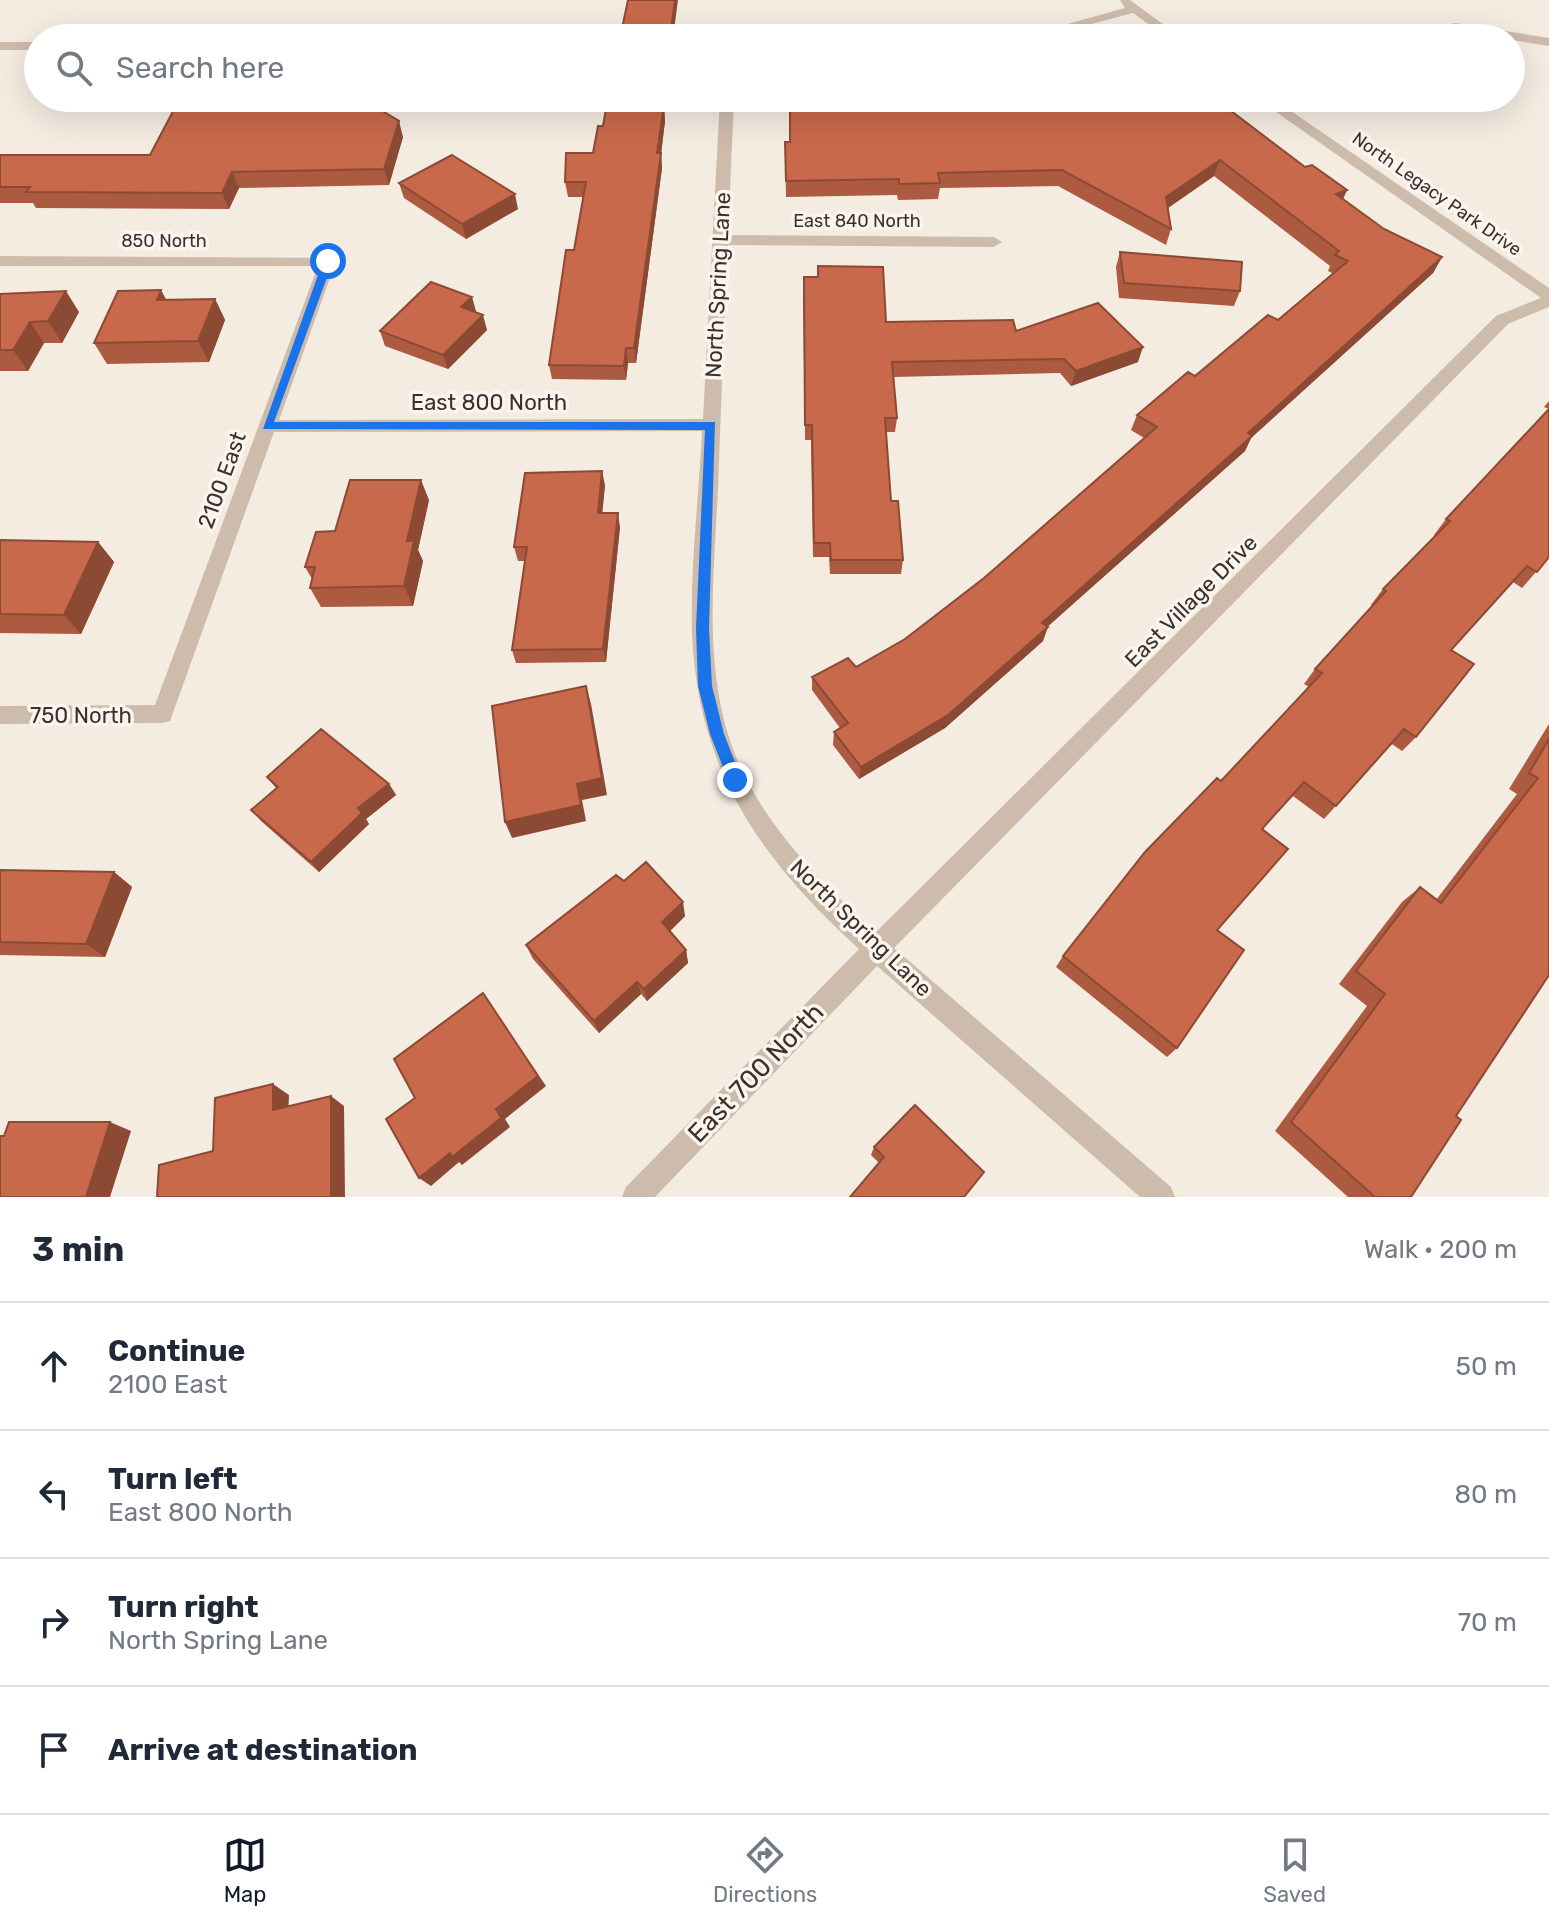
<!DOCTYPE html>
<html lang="en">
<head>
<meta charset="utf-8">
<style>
  body { margin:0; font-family:Rubik,sans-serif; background:#f2f2f3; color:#1f2937 }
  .stop { position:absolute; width:24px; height:24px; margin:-18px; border:6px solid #1a73e8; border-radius:50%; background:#fff }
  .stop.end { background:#1a73e8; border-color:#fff; box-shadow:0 2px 8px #0008 }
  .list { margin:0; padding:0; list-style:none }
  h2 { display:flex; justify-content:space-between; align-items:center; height:104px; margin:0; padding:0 32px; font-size:34px }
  h2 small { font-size:26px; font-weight:400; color:#747a83 }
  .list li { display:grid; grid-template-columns:52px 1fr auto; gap:24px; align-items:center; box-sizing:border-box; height:128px; padding:0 32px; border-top:2px solid #e0e1e3 }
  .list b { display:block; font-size:30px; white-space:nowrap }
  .list p { margin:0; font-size:26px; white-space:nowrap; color:#747a83 }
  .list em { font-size:26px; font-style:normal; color:#747a83 }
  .icon { flex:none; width:44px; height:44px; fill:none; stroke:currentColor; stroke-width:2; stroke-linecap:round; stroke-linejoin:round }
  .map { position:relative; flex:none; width:1549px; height:1197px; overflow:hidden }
  .search { position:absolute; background:#fff; box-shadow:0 8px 32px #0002; left:24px; right:24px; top:24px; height:88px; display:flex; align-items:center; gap:20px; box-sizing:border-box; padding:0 28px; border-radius:44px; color:#747a83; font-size:30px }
  .sheet { height:616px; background:#fff }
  nav { display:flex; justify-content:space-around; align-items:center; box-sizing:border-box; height:112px; border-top:2px solid #e0e1e3; background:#fff; font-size:22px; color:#747a83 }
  nav a { display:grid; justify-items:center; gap:4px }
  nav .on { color:#111827 }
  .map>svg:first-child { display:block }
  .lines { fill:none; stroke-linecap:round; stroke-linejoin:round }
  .minor { fill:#cdbbac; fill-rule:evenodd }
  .wall { fill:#ac5a40 }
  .shaded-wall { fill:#8c4a34 }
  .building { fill:#c8694b; stroke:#8c4a34; stroke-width:2 }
  .route { fill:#1a73e8 }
  .labels { text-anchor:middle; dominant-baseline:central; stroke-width:7; stroke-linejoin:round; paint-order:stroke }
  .far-street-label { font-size:18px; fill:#3b302b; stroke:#fbf5ee }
  .street-label { font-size:22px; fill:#3b302b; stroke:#fbf5ee }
  .near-street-label { font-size:26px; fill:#3b302b; stroke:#fbf5ee }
</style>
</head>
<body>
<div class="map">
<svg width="1549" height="1197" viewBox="0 0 1549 1197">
  <rect width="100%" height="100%" fill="#f4ebe1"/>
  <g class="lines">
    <path class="minor" d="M1120,0H1130L1182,38H1168L1133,13L1038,38H1017L1125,8Z
      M1455,23L1549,38V46L1451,30V24Z
      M0,42H38V50H0Z
      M720,98H734L728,235L994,237L1002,242L994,247L728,245C724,326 721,407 718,488C714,579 701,677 739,764C768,829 823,885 876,932L1496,316L1541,298L1256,98H1272L1549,288V307L1508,324L894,948L1171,1187L1175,1197H1140L877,966L655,1197H622L626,1187L859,949C760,859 697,769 692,632C690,566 699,497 702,431L274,432L170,721L162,723L0,724V706L155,705L318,266H0V256L334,258L336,261L279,420L703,419Z"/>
  </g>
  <path class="wall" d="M159,98H458L455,110L381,111L403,137L389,185L239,188L229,209L36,208L33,203H0V155H150L176,107L163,106Z
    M790,98L1305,167L1347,190L1343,199L1384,229L1442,257L1433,273L1251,438L1245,451L1047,627L1043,641L945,728L859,779L833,745L834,732L840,728L812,690V677L856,667L905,639L984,578L1144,438L1131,430L1137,415L1278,320L1334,274L1328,271L1330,266L1214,176L1167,208L1171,229L1166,245L1058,186L940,188L938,199L898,200L897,195L786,197L785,142H790Z
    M664,106L665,121L661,154L662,168L636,363H628L626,380L552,379L549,365L574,250L583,197H568L565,182L593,153L603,126Z
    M399,183L518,209L466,239L404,198Z
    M1120,252L1240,291L1234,306L1119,298L1116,267Z
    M803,292L886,322L1016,331L1138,362L1071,386L1060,373L894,377L897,418L895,432H886L891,501L903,560L901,574H830L829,557H813L811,440H805Z
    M0,294L79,312L62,343H44L28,371H0Z
    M215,299L225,320L209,362L107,364L94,343L166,300Z
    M476,311L475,312L487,330L448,369L385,346L380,331Z
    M1549,401V557L1522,588L1513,582L1451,650L1416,737L1402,751L1392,744L1324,819L1293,796L1262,829L1217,930L1177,1048L1167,1057L1056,967L1063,956L1221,781L1309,687L1304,684L1315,669L1372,606L1371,605L1383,589L1435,536L1434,535L1446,519L1549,409L1544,407Z
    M605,485L602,513L620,527L606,662L516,663L512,650L525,561H518L514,547Z
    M429,500L418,550L423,561L413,606L321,607L310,588L312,579L305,567L335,531Z
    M0,540L98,542L114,562L81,634L0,633Z
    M1549,724V975L1456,1116L1411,1197H1348L1275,1131L1367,1006L1339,984L1402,902L1420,887L1436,900L1517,794L1509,789Z
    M267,777L389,784L396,795L366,819L369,824L319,872L261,821L251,810L276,788Z
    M0,870L114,872L132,887L105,957L0,955Z
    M624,881L685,916L670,931L686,950L688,963L647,1001L641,994L599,1033L533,959L526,945Z
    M874,1147L964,1197L879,1163L871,1155Z"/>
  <path class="shaded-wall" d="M675,0H678L673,38H670Z
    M452,98H458L455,110Z
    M664,106L665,121L661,154L662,168L636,363L634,348Z
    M399,121L403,137L389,185L384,169Z
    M1220,160L1214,176L1161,213L1166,197Z
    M232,172L239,188L229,209L222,193Z
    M1347,190L1340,205L1336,194Z
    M515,194L518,209L466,239L462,224Z
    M1442,257L1433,273L1251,438L1245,451L1037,636L1042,623L1248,433Z
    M161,290L173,312L157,300Z
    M66,291L79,312L62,343L48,321Z
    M472,297L476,311L465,322L461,307Z
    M215,299L225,320L209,362L198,341Z
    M483,315L487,330L448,369L443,355Z
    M30,322L44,343L28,371L13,350Z
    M1143,347L1138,362L1071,386L1076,371Z
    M626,348L628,363L626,380L624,366Z
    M602,471L605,485L601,527L598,513Z
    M421,480L429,500L418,550L423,561L413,606L404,586L407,541Z
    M618,513L620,527L606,662L603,649Z
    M98,542L114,562L81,634L64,615Z
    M1048,627L1043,641L945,728L859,779L861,767Z
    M586,686L591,704L607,795L582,800L586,821L512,838L505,822L577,784Z
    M389,784L396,795L366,819L358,808Z
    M362,813L369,824L319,872L311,862Z
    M114,872L132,887L105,957L86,944Z
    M683,902L685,916L665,936L662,922Z
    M686,950L688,963L647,1001L644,989Z
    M637,982L641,994L599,1033L594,1021Z
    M483,993L546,1086L505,1119L510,1127L462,1165L459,1162L431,1186L419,1178Z
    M273,1084L289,1095L288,1120L273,1110Z
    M331,1096L344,1106L345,1197H331Z
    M110,1122L131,1131L110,1197H86Z"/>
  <path class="building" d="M628,0H675L670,38H620Z
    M180,98H361L399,121L384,169L232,172L222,193L26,192L30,187H0V155H150Z
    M608,98H662L660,106H664L657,153H661L634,348H626L624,366L549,365L566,250H574L586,182H565L566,153H593L598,126H603Z
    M790,98H1214L1305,167L1312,165L1347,190L1336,194L1384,229L1442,257L1248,433L1252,436L1042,623L1048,627L948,715L861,767L834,732L848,723L812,677L848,658L856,667L905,639L984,578L1157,427L1137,415L1188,372L1195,376L1268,315L1278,320L1348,261L1335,255L1339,251L1220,160L1166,197L1171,229L1062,170L938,173L940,183L899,184V179L786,181L785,142H790Z
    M452,155L515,194L462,224L399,183Z
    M1120,252L1242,262L1240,291L1124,283Z
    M818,266L883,267L886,322L1013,320L1016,331L1098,303L1143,347L1076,371L1064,359L892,362L897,418H885L891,501H898L903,560H831L830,543H814L812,425H805L804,277H818Z
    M431,282L472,297L461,307L483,315L443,355L380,331Z
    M161,290L157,300L215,299L198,341L94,343L118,291Z
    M66,291L48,321L30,322L13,350H0V294Z
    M1549,409V557L1537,572L1527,566L1451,650L1474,664L1416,737L1404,729L1336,806L1304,782L1262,829L1288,849L1217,930L1244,950L1177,1048L1063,956L1145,852L1217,778L1221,781L1322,673L1315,669L1386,591L1383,589L1450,521L1446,519Z
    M602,471L598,513H618L603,649L512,650L527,547H514L525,473Z
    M350,480H421L407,541H414L404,586L310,588L315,567H305L316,532L335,531Z
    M0,540L98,542L64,615L0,614Z
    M586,686L602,778L577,784L581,805L505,822L492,706Z
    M321,729L389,784L358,808L362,813L311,862L251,810L278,787L267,777Z
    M1549,739V975L1456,1116L1461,1120L1411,1197H1375L1291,1122L1385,994L1356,971L1420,887L1441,903L1538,778L1529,773Z
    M646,862L683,902L662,922L686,950L644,989L637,982L594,1021L526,945L616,875L624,881Z
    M0,870L114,872L86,944L0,942Z
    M483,993L538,1076L496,1109L501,1118L452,1157L450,1153L419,1178L386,1119L415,1098L394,1059Z
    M273,1084V1110L331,1096V1197H157L159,1165L213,1151L215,1098Z
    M915,1105L984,1172L964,1197H850L884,1157L874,1147Z
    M9,1122H110L86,1197H0V1136H4Z"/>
  <path class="route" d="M328,258L333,261L274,422H715L709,628L712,686L724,734L742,780L740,784H730L728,780L710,734L698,686L696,628L705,430L263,429L323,261Z"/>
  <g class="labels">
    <g class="far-street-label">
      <text transform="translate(1437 194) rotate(35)">North Legacy Park Drive</text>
      <text x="857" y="221">East 840 North</text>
      <text x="164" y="241">850 North</text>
    </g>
    <g class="street-label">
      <text transform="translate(718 285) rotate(-87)">North Spring Lane</text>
      <text x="489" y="402">East 800 North</text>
      <text transform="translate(222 480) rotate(-70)">2100 East</text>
      <text transform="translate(1191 601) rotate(-45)">East Village Drive</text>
      <text x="81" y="715">750 North</text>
      <text transform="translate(861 928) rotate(44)">North Spring Lane</text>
    </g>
    <g class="near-street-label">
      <text transform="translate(756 1073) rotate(-46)">East 700 North</text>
    </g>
  </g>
</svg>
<div class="stop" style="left:328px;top:261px"></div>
<div class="stop end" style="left:735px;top:780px"></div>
<div class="search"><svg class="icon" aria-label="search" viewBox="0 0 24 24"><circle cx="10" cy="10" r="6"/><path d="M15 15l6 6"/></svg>Search here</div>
</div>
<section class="sheet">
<h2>3 min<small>Walk · 200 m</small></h2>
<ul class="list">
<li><svg class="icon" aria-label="ahead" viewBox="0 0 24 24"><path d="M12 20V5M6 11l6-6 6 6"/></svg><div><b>Continue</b><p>2100 East</p></div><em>50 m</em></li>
<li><svg class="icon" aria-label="left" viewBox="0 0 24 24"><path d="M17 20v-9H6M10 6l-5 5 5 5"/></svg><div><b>Turn left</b><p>East 800 North</p></div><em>80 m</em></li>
<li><svg class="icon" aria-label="right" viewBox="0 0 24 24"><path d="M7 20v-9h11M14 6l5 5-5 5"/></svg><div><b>Turn right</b><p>North Spring Lane</p></div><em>70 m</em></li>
<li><svg class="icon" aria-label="arrive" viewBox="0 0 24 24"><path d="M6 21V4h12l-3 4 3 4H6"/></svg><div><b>Arrive at destination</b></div></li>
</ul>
</section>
<nav>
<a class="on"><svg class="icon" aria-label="map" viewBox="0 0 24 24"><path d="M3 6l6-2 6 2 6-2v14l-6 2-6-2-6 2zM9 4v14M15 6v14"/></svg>Map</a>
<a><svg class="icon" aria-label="directions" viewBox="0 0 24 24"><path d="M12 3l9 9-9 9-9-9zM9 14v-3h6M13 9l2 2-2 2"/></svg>Directions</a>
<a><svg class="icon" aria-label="saved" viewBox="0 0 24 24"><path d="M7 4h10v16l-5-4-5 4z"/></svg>Saved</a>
</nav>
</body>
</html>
